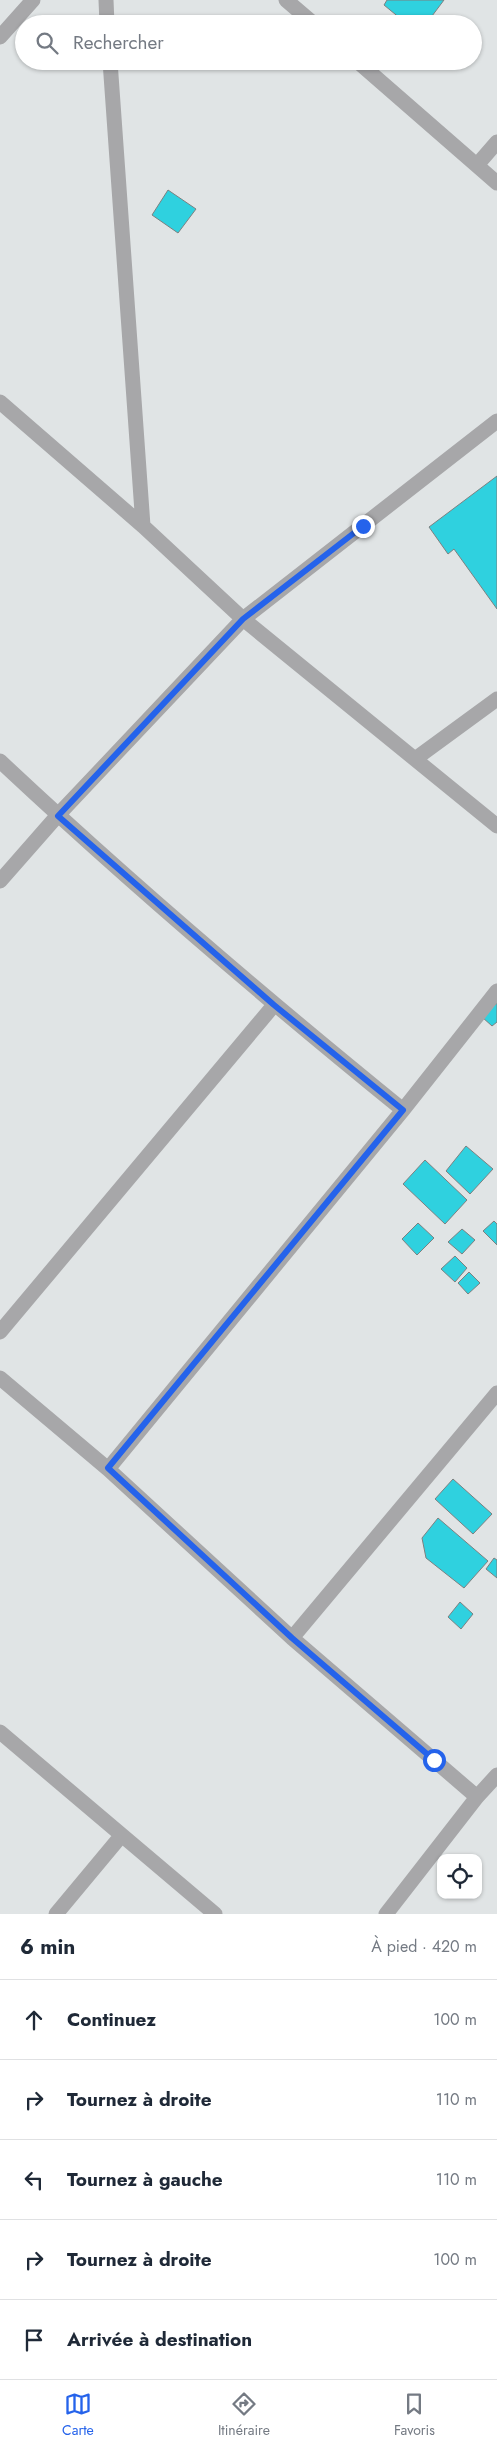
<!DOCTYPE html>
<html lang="fr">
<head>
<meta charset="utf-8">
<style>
  body { margin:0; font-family:Jost,sans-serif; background:#f2f2f3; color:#1f2937 }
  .controls { position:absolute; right:15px; bottom:15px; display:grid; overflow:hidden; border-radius:10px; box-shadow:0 1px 4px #0004 }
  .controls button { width:45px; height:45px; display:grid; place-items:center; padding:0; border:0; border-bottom:1px solid #e0e1e3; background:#fff; color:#1f2937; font:25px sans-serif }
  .stop { position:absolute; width:15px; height:15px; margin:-11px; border:4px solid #2563eb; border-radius:50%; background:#fff }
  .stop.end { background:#2563eb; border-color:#fff; box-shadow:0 1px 5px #0008 }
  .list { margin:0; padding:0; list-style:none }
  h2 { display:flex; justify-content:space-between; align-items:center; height:65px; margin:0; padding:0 20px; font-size:21px }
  h2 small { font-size:16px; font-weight:400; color:#747a83 }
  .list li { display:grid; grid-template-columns:32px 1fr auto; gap:15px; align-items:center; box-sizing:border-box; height:80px; padding:0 20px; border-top:1px solid #e0e1e3 }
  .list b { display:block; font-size:19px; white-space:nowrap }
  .list em { font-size:16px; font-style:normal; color:#747a83 }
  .icon { flex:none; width:28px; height:28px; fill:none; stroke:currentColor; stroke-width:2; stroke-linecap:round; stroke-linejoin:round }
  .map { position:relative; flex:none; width:497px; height:1914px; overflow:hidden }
  .search { position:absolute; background:#fff; box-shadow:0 1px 4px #0004; left:15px; right:15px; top:15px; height:55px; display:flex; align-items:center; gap:12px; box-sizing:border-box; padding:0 18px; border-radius:28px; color:#747a83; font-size:19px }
  .sheet { height:465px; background:#fff }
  nav { display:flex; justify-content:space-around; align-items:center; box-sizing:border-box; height:70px; border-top:1px solid #e0e1e3; background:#fff; font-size:14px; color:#747a83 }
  nav a { display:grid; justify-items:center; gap:2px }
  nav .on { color:#2563eb }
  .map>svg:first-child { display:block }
  .building { fill:#2fd1df; stroke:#7d8080 }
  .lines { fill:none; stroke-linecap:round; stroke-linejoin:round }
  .minor { stroke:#a7a7a9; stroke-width:15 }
  .route { stroke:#2563eb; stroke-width:6 }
</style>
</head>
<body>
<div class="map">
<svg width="497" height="1914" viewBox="0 0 497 1914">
  <rect width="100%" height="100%" fill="#e0e4e5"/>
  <path class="building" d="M387,0H444L426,24H407L384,5Z
    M473,48L479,54L473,59Z
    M168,190L196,209L178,233L152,215Z
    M497,476V609L454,549L448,554L429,527Z
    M497,1003V1022L492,1026L482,1017Z
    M466,1146L493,1169L470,1194L446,1171Z
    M425,1160L467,1200L445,1224L403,1184Z
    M494,1221L497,1224V1245L483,1231Z
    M418,1223L434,1238L417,1255L402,1239Z
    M462,1229L475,1240L462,1254L448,1242Z
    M455,1256L467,1268L455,1282L441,1269Z
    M469,1272L480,1283L468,1294L458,1283Z
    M453,1479L492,1514L473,1534L435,1499Z
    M438,1518L488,1561L464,1588L426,1558L422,1538Z
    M494,1558L497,1560V1578L486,1569Z
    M460,1602L473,1614L461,1629L448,1617Z"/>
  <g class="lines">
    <path class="minor" d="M106,0L107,24
      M286,0L314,24
      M0,37L33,0
      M110,61L143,526
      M357,61L497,183
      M477,165L497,142
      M0,402L143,526L243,619L497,826
      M415,759L497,699
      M0,761C130,883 265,998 403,1110
      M0,881L58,815L243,619L497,421
      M0,1332L274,1005
      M0,1378L108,1469L292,1638L477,1797
      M108,1469L403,1110L497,991
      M292,1638L497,1393
      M0,1732L215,1914
      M56,1914L121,1836
      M386,1914L477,1797L497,1775"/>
  </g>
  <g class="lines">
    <path class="route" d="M363,526L243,619L58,816L274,1005L403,1110L108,1468L292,1638L434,1760"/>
  </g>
</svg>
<div class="controls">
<button><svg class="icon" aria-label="locate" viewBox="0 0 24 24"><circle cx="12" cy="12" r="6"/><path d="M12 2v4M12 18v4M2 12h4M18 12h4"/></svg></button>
</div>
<div class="stop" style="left:434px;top:1760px"></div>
<div class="stop end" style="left:363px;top:526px"></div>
<div class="search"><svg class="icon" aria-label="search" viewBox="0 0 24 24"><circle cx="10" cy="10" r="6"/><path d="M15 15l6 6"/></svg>Rechercher</div>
</div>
<section class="sheet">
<h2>6 min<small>À pied · 420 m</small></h2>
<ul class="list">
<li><svg class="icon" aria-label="ahead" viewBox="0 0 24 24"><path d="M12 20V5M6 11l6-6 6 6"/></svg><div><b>Continuez</b></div><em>100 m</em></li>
<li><svg class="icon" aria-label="right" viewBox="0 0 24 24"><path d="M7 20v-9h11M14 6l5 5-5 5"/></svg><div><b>Tournez à droite</b></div><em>110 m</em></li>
<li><svg class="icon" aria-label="left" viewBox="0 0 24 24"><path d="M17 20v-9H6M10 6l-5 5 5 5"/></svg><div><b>Tournez à gauche</b></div><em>110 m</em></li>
<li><svg class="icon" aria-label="right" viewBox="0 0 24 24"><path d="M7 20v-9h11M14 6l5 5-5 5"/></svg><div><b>Tournez à droite</b></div><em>100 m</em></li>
<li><svg class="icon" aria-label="arrive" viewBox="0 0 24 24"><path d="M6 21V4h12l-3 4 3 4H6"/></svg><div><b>Arrivée à destination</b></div></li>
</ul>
</section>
<nav>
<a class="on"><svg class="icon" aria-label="map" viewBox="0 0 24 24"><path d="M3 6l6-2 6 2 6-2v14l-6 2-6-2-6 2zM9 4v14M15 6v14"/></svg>Carte</a>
<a><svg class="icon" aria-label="directions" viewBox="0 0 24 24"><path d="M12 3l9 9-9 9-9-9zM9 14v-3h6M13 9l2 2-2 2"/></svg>Itinéraire</a>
<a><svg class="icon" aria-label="saved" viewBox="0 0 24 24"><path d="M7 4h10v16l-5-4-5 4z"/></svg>Favoris</a>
</nav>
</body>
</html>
